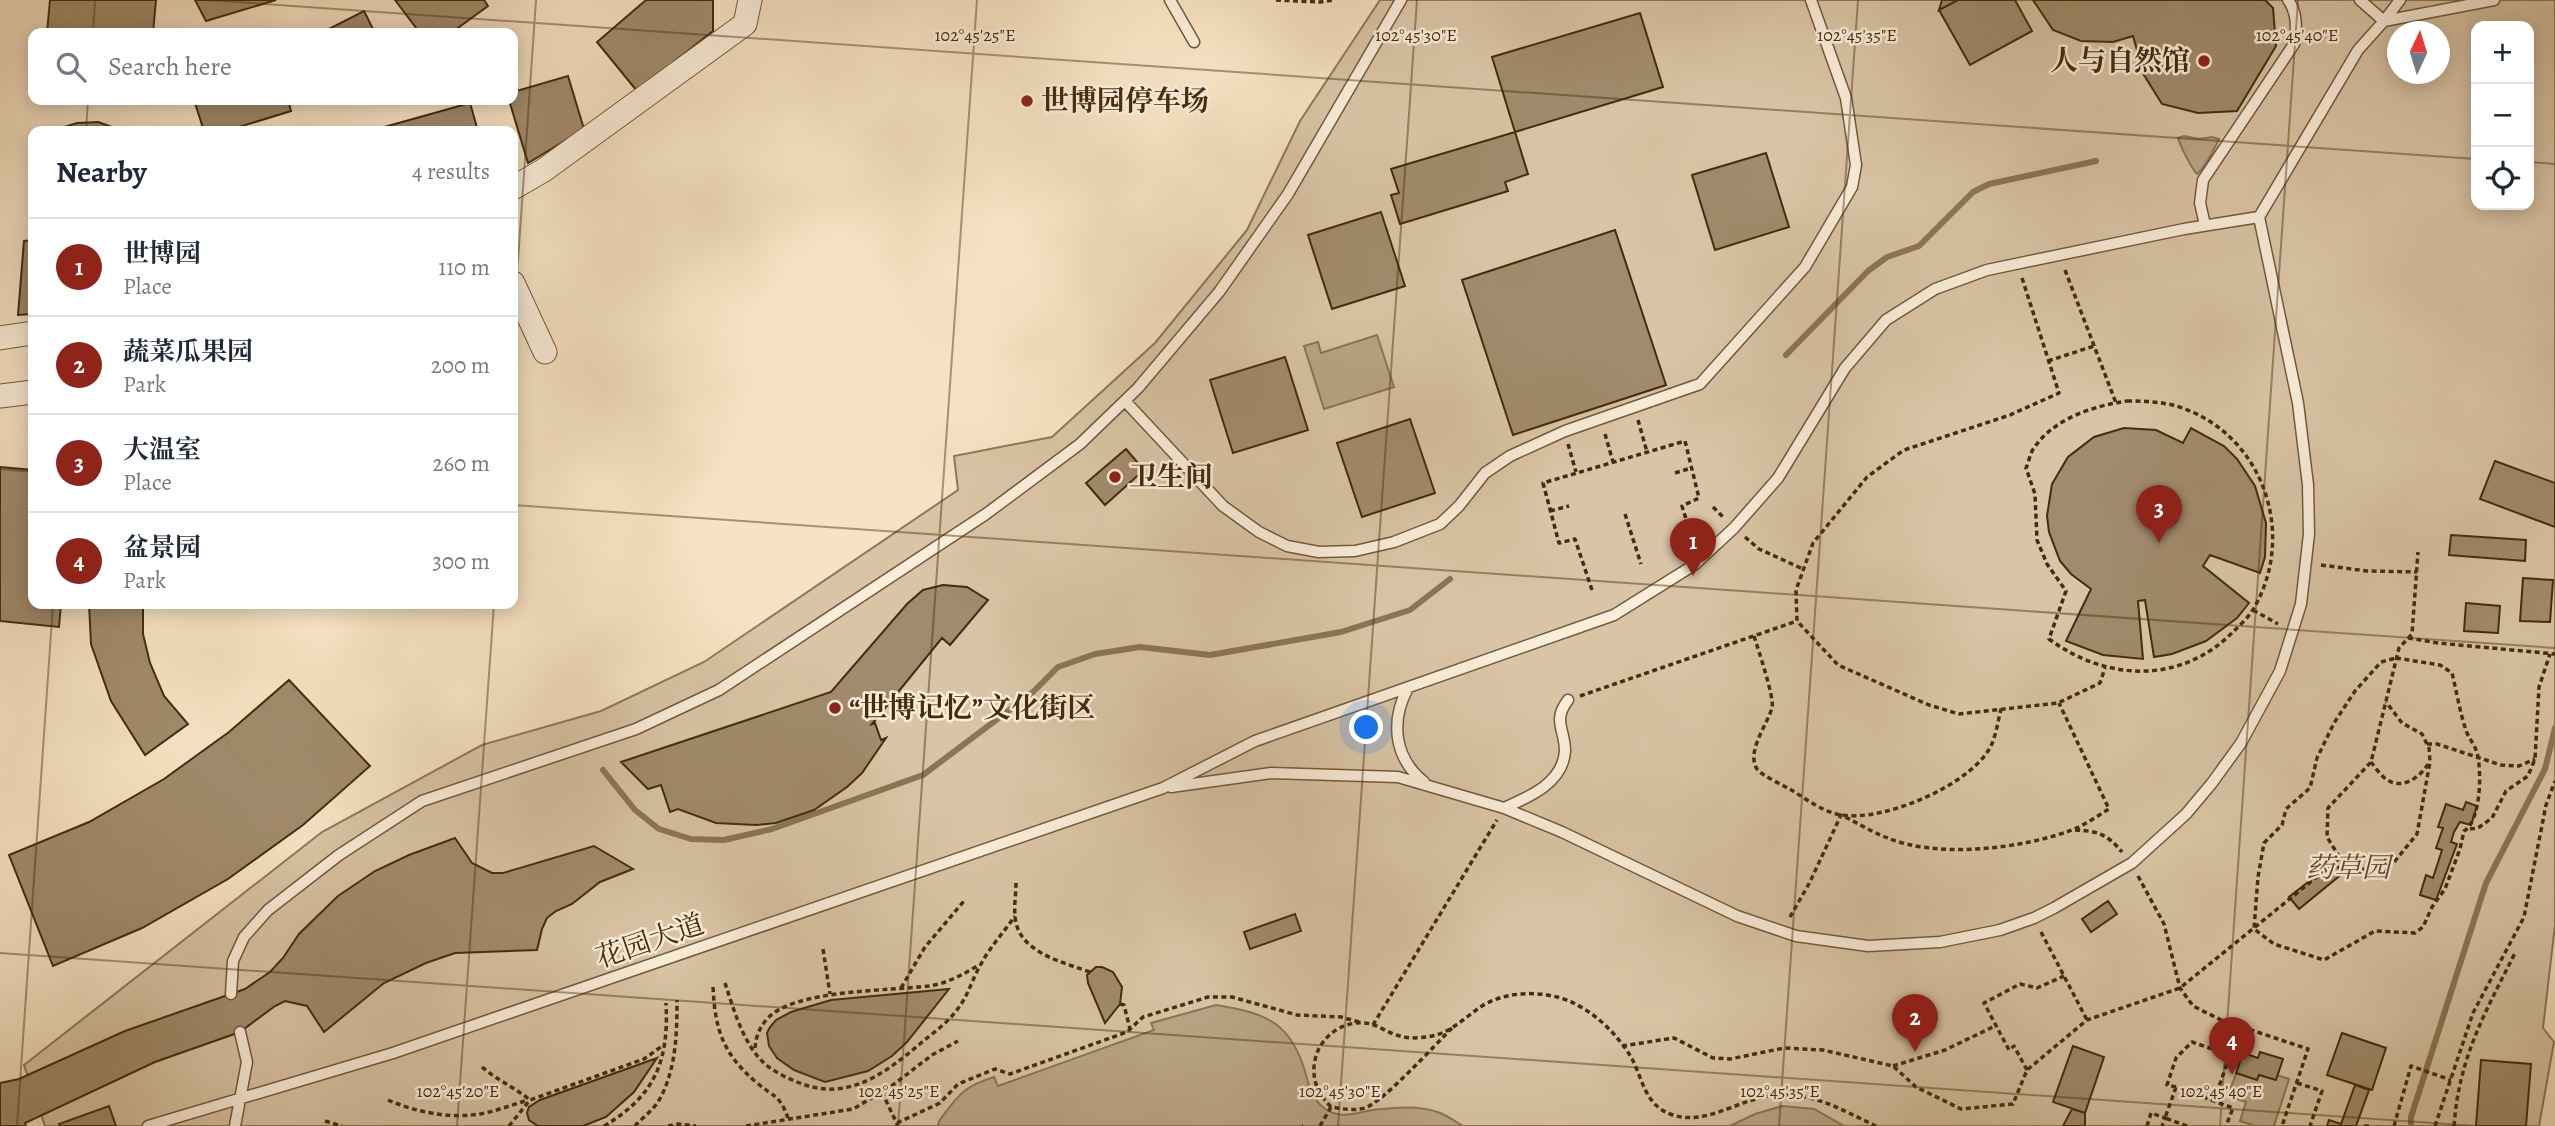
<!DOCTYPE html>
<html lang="en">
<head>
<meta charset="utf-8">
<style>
  body { margin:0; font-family:Alegreya,"Noto Serif SC",serif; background:#f6f6f7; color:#1f2937 }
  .controls { position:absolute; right:21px; top:21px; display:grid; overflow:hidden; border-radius:14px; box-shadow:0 4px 18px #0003 }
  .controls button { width:63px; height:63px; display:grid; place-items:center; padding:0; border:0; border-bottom:2px solid #e0e1e3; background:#fff; color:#1f2937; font:35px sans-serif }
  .compass { position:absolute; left:2387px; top:21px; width:63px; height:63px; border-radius:50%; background:#fff; box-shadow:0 4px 18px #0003; rotate:4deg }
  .you { position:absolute; left:1367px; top:728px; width:24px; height:24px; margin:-18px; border:5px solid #fff; border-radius:50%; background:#1a73e8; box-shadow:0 0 0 10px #1a73e833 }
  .badge { display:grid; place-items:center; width:46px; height:46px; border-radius:50%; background:#8f2418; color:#fff; font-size:23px; font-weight:700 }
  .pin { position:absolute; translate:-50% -58px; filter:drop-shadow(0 2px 4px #0008) }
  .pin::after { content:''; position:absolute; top:37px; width:24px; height:21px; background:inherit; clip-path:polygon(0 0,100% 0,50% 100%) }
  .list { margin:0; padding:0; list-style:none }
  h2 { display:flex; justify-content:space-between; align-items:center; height:91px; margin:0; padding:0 28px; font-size:30px }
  h2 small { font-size:23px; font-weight:400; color:#747a83 }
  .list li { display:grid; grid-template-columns:46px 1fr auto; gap:21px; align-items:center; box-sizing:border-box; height:98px; padding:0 28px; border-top:2px solid #e0e1e3 }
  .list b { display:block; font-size:26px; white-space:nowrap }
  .list p { margin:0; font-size:23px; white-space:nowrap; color:#747a83 }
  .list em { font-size:23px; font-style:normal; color:#747a83 }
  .icon { flex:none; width:38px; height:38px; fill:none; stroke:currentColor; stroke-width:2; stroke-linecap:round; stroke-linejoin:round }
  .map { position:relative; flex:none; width:2555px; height:1126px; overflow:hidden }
  .search { position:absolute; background:#fff; box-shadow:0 4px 18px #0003; left:28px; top:28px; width:490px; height:77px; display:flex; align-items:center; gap:18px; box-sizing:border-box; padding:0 24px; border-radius:14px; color:#747a83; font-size:26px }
  .panel { position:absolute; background:#fff; box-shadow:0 4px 18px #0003; left:28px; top:126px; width:490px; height:483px; border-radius:14px }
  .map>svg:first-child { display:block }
  .green { fill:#d9c4a5; stroke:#8e7859; stroke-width:2; fill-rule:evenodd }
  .water { fill:#baa586; stroke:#8b7556; stroke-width:2 }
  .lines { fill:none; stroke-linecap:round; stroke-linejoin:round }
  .stream { stroke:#8b7556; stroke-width:6 }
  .building { fill:#a18b6c; stroke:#442c0d; stroke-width:2 }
  .service-casing { stroke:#715a3b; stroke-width:13 }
  .minor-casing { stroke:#715a3b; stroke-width:25 }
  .path { stroke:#442c0d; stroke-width:3.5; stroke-dasharray:5 3.5; stroke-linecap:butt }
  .service { stroke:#faedd9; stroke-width:10 }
  .minor { stroke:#faedd9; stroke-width:23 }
  .ticks { fill:none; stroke:#442c0d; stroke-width:2; stroke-opacity:0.45 }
  .poi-dot { fill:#8f2418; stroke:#faedd9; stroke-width:2.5 }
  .labels { text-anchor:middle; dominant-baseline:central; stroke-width:5; stroke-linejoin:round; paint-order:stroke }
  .poi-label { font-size:28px; font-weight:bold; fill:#442c0d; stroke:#faedd9; text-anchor:start }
  .park-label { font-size:28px; font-style:italic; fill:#624a2b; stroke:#faedd9 }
  .street-label { font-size:28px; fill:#442c0d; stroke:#faedd9 }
  .ticks-label { font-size:18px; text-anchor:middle; fill:#442c0d; stroke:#faedd9; stroke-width:5; stroke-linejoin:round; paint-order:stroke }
</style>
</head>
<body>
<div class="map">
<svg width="2555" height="1126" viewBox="0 0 2555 1126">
  <rect width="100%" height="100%" fill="#f7e3c4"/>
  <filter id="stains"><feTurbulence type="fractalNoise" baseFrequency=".00286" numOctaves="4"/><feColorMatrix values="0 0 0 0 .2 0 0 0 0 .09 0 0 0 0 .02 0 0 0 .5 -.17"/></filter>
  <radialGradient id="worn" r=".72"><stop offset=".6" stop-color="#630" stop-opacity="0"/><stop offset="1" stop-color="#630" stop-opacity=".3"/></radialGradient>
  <path class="green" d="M1380,0H2555V925L2543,1028L2554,1042L2539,1126H45L24,1065L322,832L482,745L601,711L704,662L958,490L954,456L1052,437L1155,343L1247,230L1300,121ZM2476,26H2529V205H2476ZM2398,32H2440V74H2398Z"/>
  <path class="water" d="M2184,136L2199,139L2212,137L2219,139C2213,151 2207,165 2197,174C2191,168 2180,145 2178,138Z
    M1377,335L1394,387L1324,409L1304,346L1318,342L1321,353Z
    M1216,1005C1267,1013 1292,1023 1306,1075C1309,1087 1313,1100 1324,1108C1343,1122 1360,1110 1381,1109C1398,1107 1424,1106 1440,1113C1448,1116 1456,1122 1463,1126H938L939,1121C958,1096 962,1087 994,1077L998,1086L1154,1030L1151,1023Z
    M2240,1063L2289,1079L2274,1126H2256L2240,1121L2246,1102L2228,1096Z
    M1782,1106L1814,1109L1844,1126H1730L1755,1114Z"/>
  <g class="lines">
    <path class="stream" d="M1786,355L1868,271L1887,257L1919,246L1973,192L1989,184L2096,161
      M603,770L635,810L659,829L691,839L724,840L772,829L923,775L1032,693L1058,667L1095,654L1140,647L1210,655L1341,632L1410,610L1450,579
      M2411,1126V1117L2486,883L2545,769L2555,728"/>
  </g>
  <path class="building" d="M50,0H156L153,33H47Z
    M195,0H276L206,21Z
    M395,0H484L488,6L451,33H420Z
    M646,0H713V31L637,91L597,42Z
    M1942,0H1958L1939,10Z
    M1958,0H2015L2032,31L1970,65L1939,10Z
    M2033,0H2265L2273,8L2276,46L2237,111L2198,113L2162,104L2144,75L2133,36L2113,42L2081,41L2053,30Z
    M364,11L375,33H321Z
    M1640,13L1663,87L1515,132L1492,57Z
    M568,76L584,129L528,163L509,100H513V92Z
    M194,100H288L291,111L226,131H204Z
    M470,103L478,131H370Z
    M98,122L123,131H52L77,123Z
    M1515,132L1528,174L1505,182L1508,191L1400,224L1391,195L1399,193L1391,169Z
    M1766,153L1789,227L1715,250L1692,175Z
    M1381,212L1405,286L1332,309L1308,235Z
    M1615,230L1666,385L1513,435L1462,280Z
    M33,240V314L18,315L24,241Z
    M1285,357L1308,430L1233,453L1210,380Z
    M1410,419L1435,493L1362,517L1337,443Z
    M2124,428L2156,430L2183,443L2191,428L2224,446L2237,459L2255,486L2266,523L2265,557L2260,573L2210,555L2203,566L2249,603L2237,618L2206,641L2172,654L2154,657L2145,600L2138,601L2143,659L2103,655L2066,641L2091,589L2071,574L2060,561L2049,532L2047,516L2052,484L2068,457L2094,437Z
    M1126,449L1144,470L1105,505L1086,483Z
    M2495,461L2555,483V527L2480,499Z
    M0,467L33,470V604H61L59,627L0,621Z
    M2451,535L2526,540L2525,561L2449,555Z
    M2523,578L2553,580L2550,622L2520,621Z
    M943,585L967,587L988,600L950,645L942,638L872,724L875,723L881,740L886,738L862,773L847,787L814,810L776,823L756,825L716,823L678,809L670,812L661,785L648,789L621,762L831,692L907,604L923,590Z
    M2466,603L2500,606L2498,633L2464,631Z
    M89,604H143V634L150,663L164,696L188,724L145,755L111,701L91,644Z
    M289,680L370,766L303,825L228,879L142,928L53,966L9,855L89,822L164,779L229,732Z
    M2466,802L2477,806L2471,825L2460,822L2454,832L2451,842L2457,844L2436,900L2420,895L2426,875L2433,878L2442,850L2436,848L2443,828L2438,827L2446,804L2463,810Z
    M455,838L472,863L492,873H503L594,846L633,869L600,882L572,904L556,911L547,918L542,929L537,950L455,953L426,963L384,983L324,1032L307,1006L285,1001L275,1006L240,1032L155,1062L25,1123L26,1126H0V1083L19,1079L125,1031L245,989L270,972L283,958L299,934L338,896L375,871L409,855Z
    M2334,862L2343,873L2299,909L2289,897Z
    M2108,901L2117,914L2091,932L2082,919Z
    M1295,914L1301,931L1250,949L1244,932Z
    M1096,967H1102L1113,972L1122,987L1120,1004L1105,1023L1088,983L1087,975Z
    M949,989L907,1042L892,1056L868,1071L825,1082L794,1070L777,1058L769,1046L767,1033L770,1027L776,1020L791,1012L831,1000Z
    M2342,1033L2386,1048L2372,1090L2327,1075Z
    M2073,1046L2104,1057L2085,1113L2053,1102Z
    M2260,1052L2283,1059L2276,1080L2259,1075L2257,1080L2236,1073L2243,1053L2258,1058Z
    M657,1058L634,1092L606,1117L583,1126H538L529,1120L527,1113L529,1107L540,1100Z
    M2481,1060L2531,1064L2526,1126H2476Z
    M2355,1085L2369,1090L2356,1126H2327L2329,1120L2341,1124Z
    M109,1106L116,1126H60L59,1124Z
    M2072,1109L2085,1113V1126H2063Z"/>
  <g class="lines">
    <defs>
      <path id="service" d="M1170,0L1194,42
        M2360,0L2384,21
        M2384,21L2494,0
        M2205,225L2200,203L2203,180L2294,44C2297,29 2298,13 2288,0
        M1125,401L1223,506L1259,532L1287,546L1319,552L1355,551L1394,542L1440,524L1459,506L1485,473L1510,456L1565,431L1700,384L1805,267L1852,187L1856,165L1846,98L1811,0
        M1408,688C1390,721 1394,758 1424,782
        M1171,787L1271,773L1398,777L1504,808L1562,832L1737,916L1796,936L1868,946L1940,942L2000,930L2034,918L2054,908L2132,863L2186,814L2212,783L2241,743L2280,671L2301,604L2309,534L2308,485L2298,403L2259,217L2358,50L2384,21L2400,0
        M1504,808C1529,797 1563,783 1565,751C1565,729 1552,721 1568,700
        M231,994L233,961L244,937L268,910L339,855L422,801L636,729L719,690L986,514L1080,444L1138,388L1219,292L1288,194L1401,0
        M148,1126L393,1053L1163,788L1255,741L1614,615L1694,565L1734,528L1778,478L1845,368L1886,320L1935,289L1987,270L2184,229L2259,217
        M235,1126L247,1062L240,1032"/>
      <path id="minor" d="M513,188L544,170L745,24L750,0
        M513,283L545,352
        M0,338L33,333
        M0,396L33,392"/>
    </defs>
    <use href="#service" class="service-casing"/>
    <use href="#minor" class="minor-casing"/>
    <path class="path" d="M1276,0L1320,2L1334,0
      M2065,270L2116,403
      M2022,278L2059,393L2010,415L1904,450L1867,477L1813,543L1796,590L1797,621L1838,665L1929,705L1959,714L2058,703L2100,683L2105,668
      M2048,361L2094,346
      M2127,401C2149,401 2170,402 2190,411C2266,443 2295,537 2254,608C2249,617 2240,625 2233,632C2180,685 2106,681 2049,639L2066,591L2047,564L2037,540L2035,494L2026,468C2029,462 2030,453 2034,448C2054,418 2094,406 2127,401Z
      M1638,420L1647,452
      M1605,434L1613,462
      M1568,444L1576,472
      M1675,473L1691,468
      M1713,507L1724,518
      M1550,511L1569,506
      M1625,514L1641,564
      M1745,537L1759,549L1803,569
      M2321,565L2367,571L2417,572
      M1592,590L1575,539L1559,543L1543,483L1685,441L1699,498L1682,506L1686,519L1692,525
      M2253,610L2278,624
      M1754,636C1758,649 1775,699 1772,708C1767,725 1746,752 1757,769C1762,776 1785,786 1793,791C1807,800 1824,812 1841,815C1884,822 1971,785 1991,746C1996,735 1998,721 2001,709
      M2408,638L2438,643L2555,654
      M2396,658L2440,665L2452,673C2457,693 2460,714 2467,733C2470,740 2475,745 2477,753C2482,771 2481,821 2464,831L2460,849L2445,889L2432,907L2423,927L2415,933L2375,931L2324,960L2274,944L2254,929L2258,877L2264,843L2282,825L2286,809L2310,788L2317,758L2334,723L2355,691L2381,662Z
      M1580,696L1797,621
      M2427,744H2437L2501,765L2519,766L2535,759
      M2371,762C2375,767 2380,775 2386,779C2402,791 2420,777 2428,764
      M2470,829L2478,828L2492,818L2506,791L2528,776L2535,759L2539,687L2550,654
      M2075,830C2098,831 2107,834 2122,852
      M2340,858L2357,869L2377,870L2395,861L2417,834L2430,762L2429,748L2422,734L2402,723L2386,702
      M2138,876L2164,924L2180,988L2193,1006L2221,1020L2308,1049L2282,1126
      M1016,883C1016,893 1014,905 1015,916C1017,952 1062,962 1090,972
      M1790,917L1810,882L1841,815C1856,822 1870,831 1885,837C1936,859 2021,849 2072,830C2085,825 2097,816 2109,809L2059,703
      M2041,932L2087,1020
      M823,949L830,994
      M725,983C734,1010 743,1044 765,1064C773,1071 787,1078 797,1082C847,1103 884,1074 921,1043C930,1035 941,1028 949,1019C968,1000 969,985 981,964C990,947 1004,932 1015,916
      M713,987C715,1030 723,1054 757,1083C775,1098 779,1094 788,1118
      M901,988L925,947L964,901
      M1120,1004L1124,1005L1130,1029
      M1373,1025L1497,820
      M1452,1028C1435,1045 1383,1102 1365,1108C1353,1111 1343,1109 1331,1107C1318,1094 1311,1079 1315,1060C1320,1035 1346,1018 1371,1024C1381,1027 1390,1034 1400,1036C1410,1039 1422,1038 1432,1036C1452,1032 1465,1017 1482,1006C1506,991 1542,990 1569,1001C1595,1012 1617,1034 1631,1057C1643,1078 1644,1106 1673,1115C1706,1126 1739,1099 1771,1096C1813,1091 1839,1109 1876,1126
      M1622,1046L1674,1038L1713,1058L1730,1059L1784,1048L1823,1050L1893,1066L1916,1087L1961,1109L2013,1104L2027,1070L2087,1020L2180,988L2340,858L2327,837L2328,808L2371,762L2399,648L2412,634L2418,552
      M755,1048C756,1037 759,1028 767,1019C794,989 890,991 929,986C946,984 964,974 979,965
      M1893,1066L1945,1050L1995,1026
      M482,1067C497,1080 514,1087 530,1100
      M2027,1070L2014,1046L2009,1050L1984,1003L2020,984L2037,988L2064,976
      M2297,1083L2322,1091L2310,1126
      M2176,1087L2167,1085L2176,1058L2192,1042L2230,1055L2214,1101
      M882,1092L898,1126
      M388,1100C416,1112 449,1119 480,1114C496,1111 512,1105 528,1100
      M325,1121L342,1126
      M897,1123L940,1103L958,1084L995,1069L1010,1074L1127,1032L1143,1017L1208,997H1232L1297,1015L1341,1017L1359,1022
      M509,1126L530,1100L644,1059L665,1044
      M604,1126C655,1096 669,1061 666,1003
      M635,1126C642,1118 652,1111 658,1102C676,1072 677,1034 677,1000
      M668,1126L678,1124L696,1126
      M746,1126L853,1109L889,1088L932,1055L958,1041
      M1302,1126H1303
      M1320,1126L1331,1107
      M2147,1126L2151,1113L2165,1118L2162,1126
      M2187,1126L2165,1118L2176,1087L2233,1108L2226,1126
      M2364,1126H2371
      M2394,1126L2411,1066L2451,1080
      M2435,1126L2473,1013L2524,917L2546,805L2555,781
      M2454,1126C2459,1057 2485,1013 2515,953"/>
    <use href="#service" class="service"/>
    <use href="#minor" class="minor"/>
  </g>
  <path class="ticks" d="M208,0L2476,159M93,33L95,0M86,131L88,100M2529,162L2555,164M513,333L536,0M0,469L33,472M513,505L2555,648M0,953L2475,1126M17,1126L53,604M457,1126L494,604M898,1126L977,0M1338,1126L1417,0M1779,1126L1858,0M2220,1126L2298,0"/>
  <g class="poi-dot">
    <circle cx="2204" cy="61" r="7"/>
    <circle cx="1027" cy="101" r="7"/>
    <circle cx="1115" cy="477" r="7"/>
    <circle cx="835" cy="708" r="7"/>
  </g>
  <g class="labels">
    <g class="poi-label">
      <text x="2190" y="61" text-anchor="end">人与自然馆</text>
      <text x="1041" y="101">世博园停车场</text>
      <text x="1129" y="477">卫生间</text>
      <text x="849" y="708">“世博记忆”文化街区</text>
    </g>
    <g class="park-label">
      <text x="2348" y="868">药草园</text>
    </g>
    <g class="street-label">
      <text transform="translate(650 941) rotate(-19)">花园大道</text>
    </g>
  </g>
  <g class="ticks-label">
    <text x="975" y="41">102°45'25"E</text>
    <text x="1416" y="41">102°45'30"E</text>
    <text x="1857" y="41">102°45'35"E</text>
    <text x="2297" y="41">102°45'40"E</text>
    <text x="458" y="1097">102°45'20"E</text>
    <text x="899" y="1097">102°45'25"E</text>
    <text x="1340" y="1097">102°45'30"E</text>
    <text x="1780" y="1097">102°45'35"E</text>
    <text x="2221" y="1097">102°45'40"E</text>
  </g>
  <rect width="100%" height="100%" filter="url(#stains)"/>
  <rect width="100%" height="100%" fill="url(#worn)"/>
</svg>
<div class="controls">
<button>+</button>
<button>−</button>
<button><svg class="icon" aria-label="locate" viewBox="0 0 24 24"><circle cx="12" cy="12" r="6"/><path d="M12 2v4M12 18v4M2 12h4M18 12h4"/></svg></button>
</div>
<svg class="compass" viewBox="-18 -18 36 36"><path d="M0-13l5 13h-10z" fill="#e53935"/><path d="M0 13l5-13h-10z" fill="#747a83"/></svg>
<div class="you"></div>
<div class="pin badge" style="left:1693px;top:576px">1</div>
<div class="pin badge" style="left:1915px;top:1052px">2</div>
<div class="pin badge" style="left:2159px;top:543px">3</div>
<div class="pin badge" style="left:2232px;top:1075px">4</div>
<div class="search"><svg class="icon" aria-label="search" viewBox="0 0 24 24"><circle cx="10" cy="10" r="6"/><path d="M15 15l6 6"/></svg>Search here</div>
<section class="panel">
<h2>Nearby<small>4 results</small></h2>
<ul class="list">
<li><span class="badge">1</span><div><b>世博园</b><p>Place</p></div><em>110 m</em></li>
<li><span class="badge">2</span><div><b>蔬菜瓜果园</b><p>Park</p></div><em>200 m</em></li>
<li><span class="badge">3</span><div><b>大温室</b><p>Place</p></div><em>260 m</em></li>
<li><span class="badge">4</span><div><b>盆景园</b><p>Park</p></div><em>300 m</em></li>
</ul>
</section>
</div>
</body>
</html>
